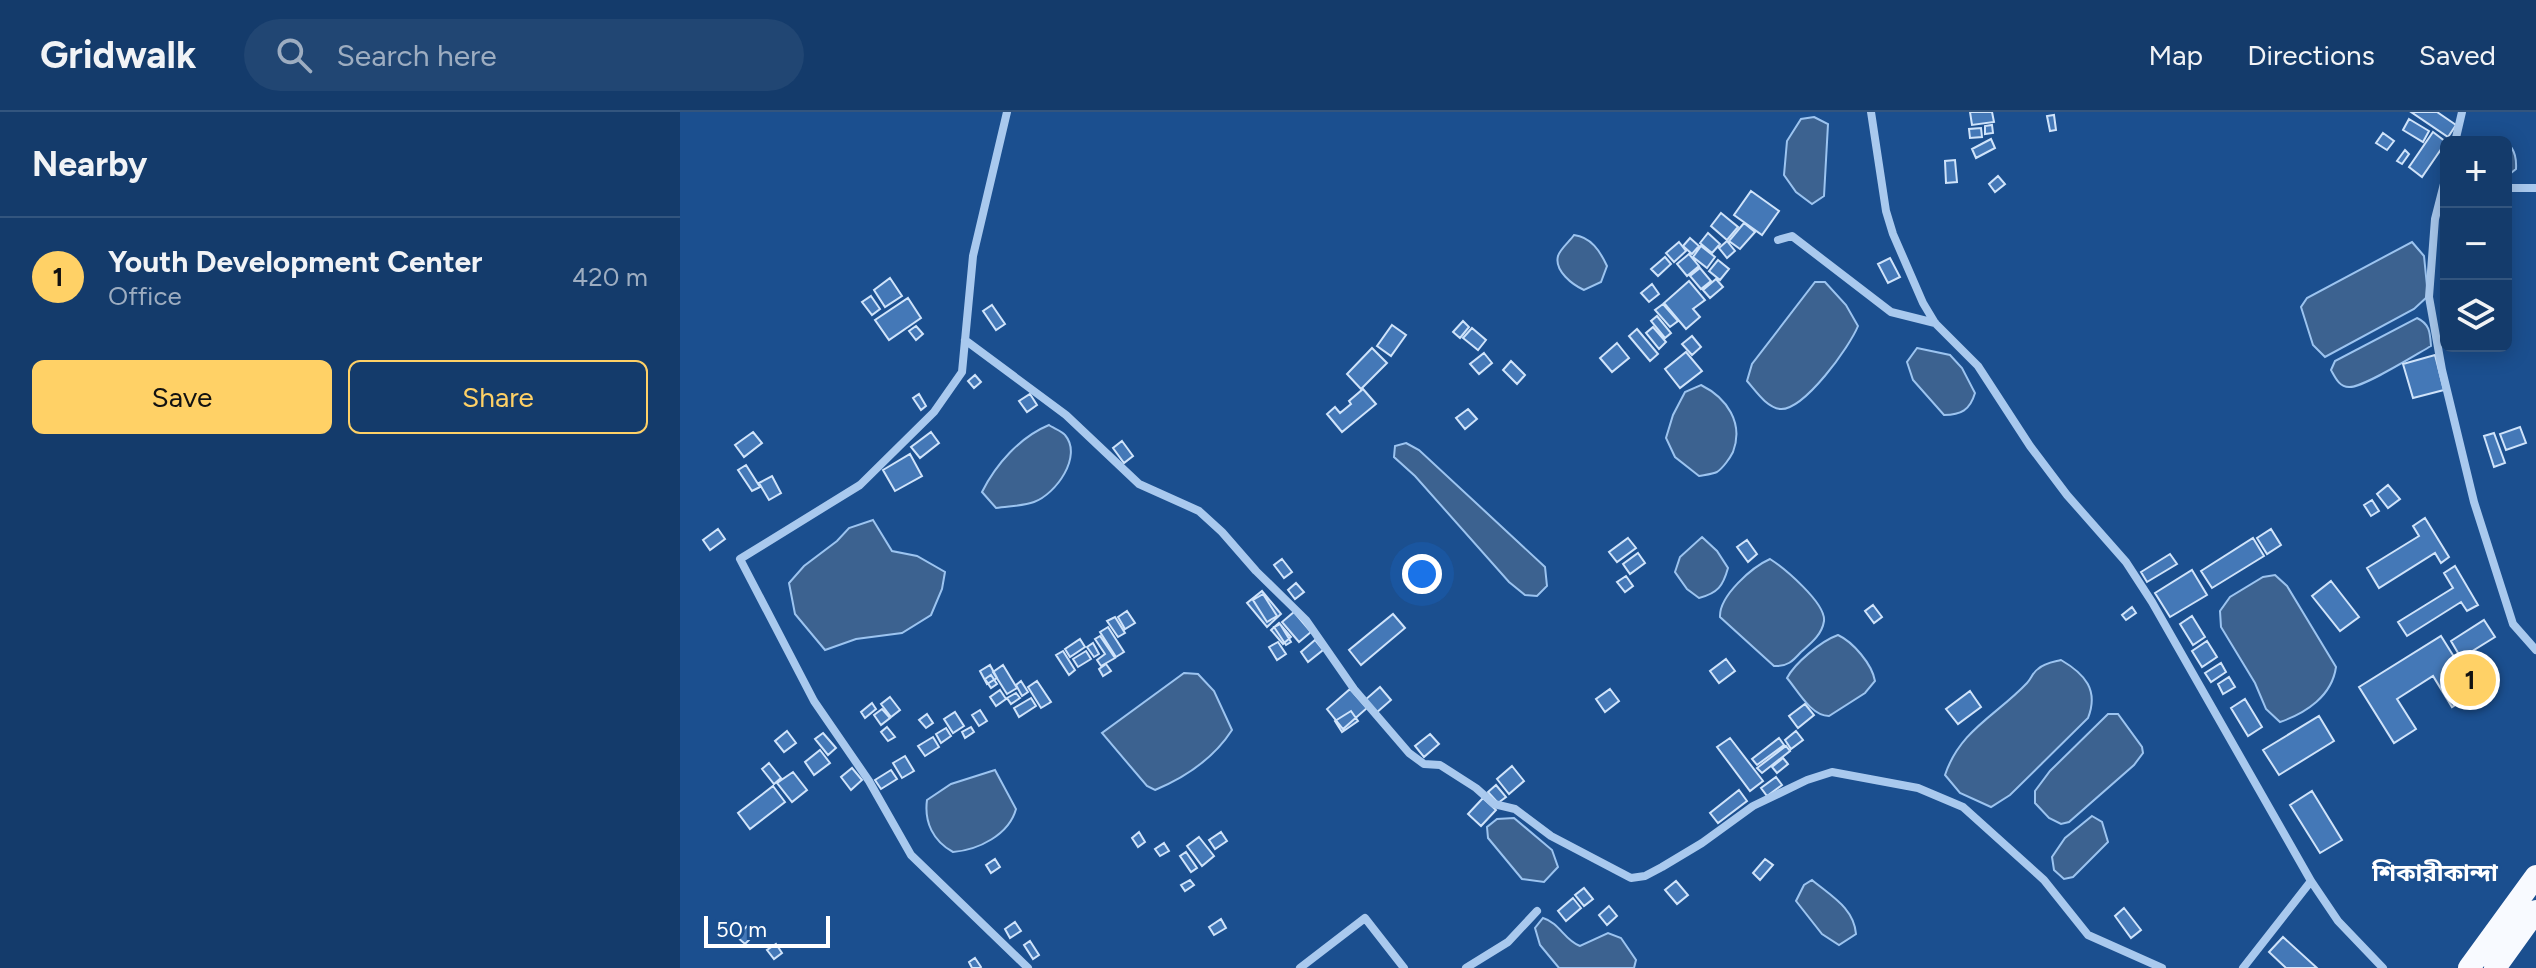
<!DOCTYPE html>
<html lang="en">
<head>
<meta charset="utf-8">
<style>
  body { margin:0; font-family:Figtree,"Noto Sans Bengali",sans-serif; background:#214673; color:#f1f3f6 }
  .controls { position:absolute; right:24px; top:24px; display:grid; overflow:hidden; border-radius:12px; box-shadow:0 4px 20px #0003 }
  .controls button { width:72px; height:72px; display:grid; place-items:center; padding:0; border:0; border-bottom:2px solid #33557e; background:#143b6b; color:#f1f3f6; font:40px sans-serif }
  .scale { position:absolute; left:24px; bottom:20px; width:126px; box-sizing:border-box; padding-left:8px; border:4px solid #fff; border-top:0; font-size:22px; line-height:28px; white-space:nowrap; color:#fff; -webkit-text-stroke:6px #1b4f8f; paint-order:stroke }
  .you { position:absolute; left:742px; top:462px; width:28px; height:28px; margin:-20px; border:6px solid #fff; border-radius:50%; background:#1a73e8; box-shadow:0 0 0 12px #1a73e833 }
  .badge { display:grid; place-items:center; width:52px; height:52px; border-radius:50%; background:#ffd166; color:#111; font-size:26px; font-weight:700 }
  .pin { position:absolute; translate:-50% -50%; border:4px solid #fff; box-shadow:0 2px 8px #0006 }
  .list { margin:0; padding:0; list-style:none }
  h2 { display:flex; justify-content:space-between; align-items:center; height:104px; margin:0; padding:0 32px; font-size:34px }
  h2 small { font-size:26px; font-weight:400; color:#9dadc1 }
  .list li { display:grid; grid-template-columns:52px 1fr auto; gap:24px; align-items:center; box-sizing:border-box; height:120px; padding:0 32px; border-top:2px solid #33557e }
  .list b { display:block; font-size:30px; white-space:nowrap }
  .list p { margin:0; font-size:26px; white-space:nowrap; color:#9dadc1 }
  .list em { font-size:26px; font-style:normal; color:#9dadc1 }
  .actions { display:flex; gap:16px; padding:24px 32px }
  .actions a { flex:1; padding:18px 0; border:2px solid #ffd166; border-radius:12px; text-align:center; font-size:28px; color:#ffd166 }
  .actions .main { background:#ffd166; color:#111 }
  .icon { flex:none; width:44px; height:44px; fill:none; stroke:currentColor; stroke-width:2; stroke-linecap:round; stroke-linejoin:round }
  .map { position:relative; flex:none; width:1856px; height:856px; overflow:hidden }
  header { display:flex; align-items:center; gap:48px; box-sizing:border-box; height:112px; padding:0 40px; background:#143b6b; border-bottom:2px solid #33557e }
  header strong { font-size:38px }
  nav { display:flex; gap:44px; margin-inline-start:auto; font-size:28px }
  .search { width:560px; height:72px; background:#214673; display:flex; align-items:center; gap:20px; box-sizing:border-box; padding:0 28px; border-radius:44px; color:#9dadc1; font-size:30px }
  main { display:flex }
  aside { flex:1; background:#143b6b }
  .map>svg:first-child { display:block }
  .water { fill:#3c6290; stroke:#9cc4f0; stroke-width:2 }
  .building { fill:#4478b7; stroke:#cfe3fa; stroke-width:2 }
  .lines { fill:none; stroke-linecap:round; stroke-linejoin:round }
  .minor { stroke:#a9c9ee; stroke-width:8 }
  .trunk { stroke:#f8faff; stroke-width:22 }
  .labels { text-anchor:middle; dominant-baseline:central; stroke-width:6; stroke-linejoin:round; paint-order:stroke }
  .quarter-label { font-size:24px; font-weight:bold; fill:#fff; stroke:#1b4f8f }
</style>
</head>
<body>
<header>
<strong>Gridwalk</strong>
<div class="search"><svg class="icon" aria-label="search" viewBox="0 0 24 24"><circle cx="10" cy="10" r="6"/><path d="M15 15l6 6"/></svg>Search here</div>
<nav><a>Map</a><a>Directions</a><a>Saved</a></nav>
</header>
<main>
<aside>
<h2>Nearby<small></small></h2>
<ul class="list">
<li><span class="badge">1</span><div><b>Youth Development Center</b><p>Office</p></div><em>420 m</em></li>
</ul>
<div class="actions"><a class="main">Save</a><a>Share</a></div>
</aside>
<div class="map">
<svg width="1856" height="856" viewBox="0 0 1856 856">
  <rect width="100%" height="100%" fill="#1b4f8f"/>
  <path class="water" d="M1134,5L1148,12L1144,84L1132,92L1116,80L1104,63L1107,29L1121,7Z
    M1814,25C1831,30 1837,39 1836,57L1826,65V30H1805Z
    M894,123C911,125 920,139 927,154L921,170L904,178C893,173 874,159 878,144C880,137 890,129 894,123Z
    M1732,130L1744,144L1748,184L1734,197L1645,245L1633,233L1621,195L1627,186Z
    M1135,170H1145L1166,193L1178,214C1170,234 1124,299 1100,297C1086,295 1076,279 1067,269L1072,252Z
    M1737,206C1750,212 1750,221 1751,234C1735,243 1683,276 1669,275C1659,275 1655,265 1651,258L1655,249Z
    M1237,236L1270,243L1282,256L1295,281C1290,298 1281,303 1264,303L1233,268L1227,250Z
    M1021,273C1047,286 1064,311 1053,340C1050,346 1043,356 1037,360C1033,362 1024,363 1019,364L995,345L986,326L993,303L1005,280Z
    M369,313C373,316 382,319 385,323C403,344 376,382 354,390C343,394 329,394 316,396L302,380C316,352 340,325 369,313Z
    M726,331L739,338L865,455L867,474L857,484L845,483L829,470L735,364L714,345L715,334Z
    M193,408L212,439L237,444L265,460L262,477L251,503L222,521L176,527L145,538L115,502L109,471L124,454L157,429L169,416Z
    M1022,425L1037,439L1048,456C1043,474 1038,481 1019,486L1007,477L995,460L1000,445Z
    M1090,447C1104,456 1146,491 1144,509C1142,523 1130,532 1121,540C1113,549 1107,555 1094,554L1040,505C1039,484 1072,455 1090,447Z
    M1595,463L1607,474L1656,555C1652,584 1626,601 1600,610L1586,597L1575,571L1541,515L1540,499L1550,485L1583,465Z
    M1158,523C1173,530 1192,552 1195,569L1185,581L1149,604C1131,604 1118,579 1107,566C1115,551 1141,529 1158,523Z
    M1381,548C1405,562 1419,578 1408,606L1330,683L1311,695L1280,681L1265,663C1280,618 1317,603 1347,571C1351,567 1353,560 1358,557C1364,551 1373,550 1381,548Z
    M504,561L518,562L534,579L552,618C534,646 506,665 475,678L467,674L422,621Z
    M1428,602H1438L1462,635L1463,641L1454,653L1389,710L1381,712L1369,706L1355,691V679L1370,659Z
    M315,658L336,697C329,723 298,738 273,740C253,729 244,710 247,688L271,672Z
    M1412,704L1422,710L1428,730L1393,765L1384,767L1374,758L1372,745L1385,726Z
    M834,706L872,738L878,755L864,770L842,767L808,726L807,715L817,707Z
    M1132,768C1151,784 1174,796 1176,822L1159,833L1142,822L1116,789L1124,773Z
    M863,806C880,811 884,828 900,834L928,821L941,826L956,848L954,856H879L860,833L855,816Z"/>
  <path class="building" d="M1290,0H1312L1314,10L1292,13Z
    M1731,0H1757L1776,13L1768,25Z
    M1374,3L1376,18L1370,19L1367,4Z
    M1729,7L1749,19L1743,30L1723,18Z
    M1312,13L1313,21L1305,22V14Z
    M1301,16L1302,25L1290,26L1289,17Z
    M1753,20L1766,30L1742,65L1729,55Z
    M1703,21L1714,29L1707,38L1696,31Z
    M1311,27L1315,36L1296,46L1292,37Z
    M1725,38L1729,42L1722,52L1717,49Z
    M1275,48L1277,70L1266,71L1265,49Z
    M1318,64L1325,72L1315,80L1309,72Z
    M1071,79L1099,99L1082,123L1054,103Z
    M1041,101L1058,115L1047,128L1031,114Z
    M1064,111L1075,120L1060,137L1049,129Z
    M1028,121L1040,132L1032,141L1020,131Z
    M1010,126L1019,134L1012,142L1003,134Z
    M1047,129L1055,139L1047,146L1039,136Z
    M999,130L1006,139L994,150L986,141Z
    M1021,134L1035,145L1027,156L1013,145Z
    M1009,142L1019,154L1007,164L997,152Z
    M985,145L991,152L978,164L971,157Z
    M1210,146L1220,165L1208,171L1198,152Z
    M1038,148L1049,157L1040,168L1029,159Z
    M1020,156L1031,169L1021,177L1010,164Z
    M210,166L222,184L205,195L194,178Z
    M1036,167L1043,175L1030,186L1023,178Z
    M1009,169L1025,188L1013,197L1020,205L1006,217L984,191Z
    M972,172L979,182L969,190L961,181Z
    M191,184L200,197L192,203L182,190Z
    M228,186L241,206L209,228L195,208Z
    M983,192L998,209L990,215L975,198Z
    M312,193L325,212L316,218L303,199Z
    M977,204L991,221L985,226L971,209Z
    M783,209L789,215L780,226L773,220Z
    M712,213L726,223L711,244L697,234Z
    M236,214L243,222L236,228L229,219Z
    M973,215L986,230L979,237L966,221Z
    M792,216L806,228L798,238L783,226Z
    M957,217L978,242L970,249L949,224Z
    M1012,224L1021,235L1012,243L1002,232Z
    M937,231L949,246L932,260L920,246Z
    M692,236L707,251L681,277L667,262Z
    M1006,240L1022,259L1000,276L985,257Z
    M804,241L812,251L799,262L790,252Z
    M1755,243L1764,278L1733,286L1723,252Z
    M831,249L845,263L837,272L823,258Z
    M295,263L301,270L294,276L288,269Z
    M683,277L696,292L662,320L647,302L655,295L660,301L671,292L669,289Z
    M239,282L246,294L241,298L233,286Z
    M350,282L357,293L347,300L339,289Z
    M788,297L797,307L785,317L776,306Z
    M1840,315L1846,331L1826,338L1820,322Z
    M73,320L82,331L64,345L55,333Z
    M251,320L259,331L240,346L231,335Z
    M1814,321L1825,351L1814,355L1804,324Z
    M442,329L453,344L444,351L433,336Z
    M230,342L242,364L215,379L203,358Z
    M66,353L80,375L72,379L58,358Z
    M92,364L101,381L89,388L79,371Z
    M1708,373L1720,387L1708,396L1697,382Z
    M1692,388L1699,399L1691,404L1684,393Z
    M1745,406L1769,445L1761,451L1755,441L1699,476L1687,456L1739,424L1733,414Z
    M38,417L45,427L30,438L23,428Z
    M1591,417L1601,433L1587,442L1577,426Z
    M948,426L956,436L937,450L929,440Z
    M1573,426L1584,444L1532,476L1521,459Z
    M1067,428L1077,442L1068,450L1057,435Z
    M958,441L965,451L950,462L943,452Z
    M1490,442L1497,452L1467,470L1461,460Z
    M602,447L612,460L604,466L594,453Z
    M1775,454L1798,493L1787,499L1781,490L1727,524L1718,510L1773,476L1764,461Z
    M1512,458L1527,483L1490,505L1475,481Z
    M946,464L953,474L945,480L937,470Z
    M1651,469L1679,505L1660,519L1632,484Z
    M616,471L624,480L615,487L608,478Z
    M582,479L601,502L587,515L567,491Z
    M583,482L597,504L587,510L573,488Z
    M1193,493L1202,505L1194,511L1185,499Z
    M1452,495L1456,501L1446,508L1442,503Z
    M447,499L455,511L445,517L438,505Z
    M614,500L631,520L619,530L602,510Z
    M713,502L725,516L681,553L669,538Z
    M1512,504L1525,525L1513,533L1500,512Z
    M435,505L445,521L438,525L427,509Z
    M1804,508L1815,525L1781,546L1771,529Z
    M599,511L611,525L603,532L591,518Z
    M600,512L611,530L606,533L594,515Z
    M428,515L444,540L436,545L420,520Z
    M420,524L435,546L421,554L417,548L425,542L415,527Z
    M1761,524L1796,580L1772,595L1753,564L1717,587L1736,617L1714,631L1679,575Z
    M400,527L405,535L390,545L385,537Z
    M635,528L643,538L628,550L621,540Z
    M1527,529L1537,545L1522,555L1512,539Z
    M598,530L606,542L597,548L589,535Z
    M413,531L419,542L414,545L407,535Z
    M383,539L395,558L389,563L376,543Z
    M406,539L411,547L398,555L393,547Z
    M1046,547L1055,559L1039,571L1030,559Z
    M1541,551L1546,560L1531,570L1525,561Z
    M426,552L431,559L423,564L419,557Z
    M310,553L317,566L307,572L300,559Z
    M323,553L337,576L327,582L313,560Z
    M311,563L317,572L311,576L305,567Z
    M1549,565L1555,575L1543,582L1538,572Z
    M341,569L348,580L342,584L336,573Z
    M357,569L371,590L361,596L348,575Z
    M700,575L711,588L696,601L685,588Z
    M670,577L687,596L663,617L647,597Z
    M930,577L939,589L925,600L916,587Z
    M320,578L326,587L316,594L310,585Z
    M1290,579L1301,595L1278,612L1266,597Z
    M336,581L340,586L331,592L327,586Z
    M210,585L220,598L211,605L201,592Z
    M351,586L356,594L339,605L334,596Z
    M1565,587L1582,615L1568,624L1551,596Z
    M192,591L196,597L185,606L181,600Z
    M1125,592L1134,603L1118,616L1109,604Z
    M202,597L210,606L201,613L194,603Z
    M300,598L307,609L299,614L292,603Z
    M671,599L678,609L662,620L655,609Z
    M275,600L284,614L273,621L264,607Z
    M247,602L253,611L246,616L239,608Z
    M1639,604L1654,629L1599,663L1583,638Z
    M207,615L215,625L208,629L201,620Z
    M291,615L294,620L285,626L282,620Z
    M266,616L271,624L261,631L256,622Z
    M107,619L116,631L104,640L95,629Z
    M1116,619L1123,628L1111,637L1105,628Z
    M143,621L156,636L148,643L135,627Z
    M750,622L759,632L744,645L735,634Z
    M253,625L259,635L245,644L238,634Z
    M1050,626L1083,669L1070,679L1037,635Z
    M1099,626L1104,633L1077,653L1072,647Z
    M1106,634L1110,639L1082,661L1077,656Z
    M140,638L150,651L134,663L125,650Z
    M225,644L234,659L222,666L213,651Z
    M1103,646L1108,652L1097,661L1092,655Z
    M89,651L101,666L94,672L82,657Z
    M832,654L844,669L829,682L817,667Z
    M172,656L182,668L171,678L161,665Z
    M211,658L217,667L201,677L195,668Z
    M113,660L127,678L112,690L97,671Z
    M1096,665L1102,673L1087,684L1081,676Z
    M816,673L826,685L818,691L808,680Z
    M93,674L105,690L70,717L58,701Z
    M1059,678L1067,689L1038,711L1030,701Z
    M1632,679L1662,728L1640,741L1610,693Z
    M803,686L816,698L801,714L788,702Z
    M459,720L465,730L458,735L452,726Z
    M541,720L547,729L535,737L529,728Z
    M519,725L534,744L522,754L507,734Z
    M484,731L489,739L480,744L475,737Z
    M506,740L517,756L511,760L500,744Z
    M315,747L320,755L311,761L306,753Z
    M1085,747L1093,753L1080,768L1073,761Z
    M510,768L514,773L505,779L501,773Z
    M996,769L1008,783L997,792L985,778Z
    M904,776L913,787L904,794L895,783Z
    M893,786L901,796L886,809L878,799Z
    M929,794L937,804L927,813L919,803Z
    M1444,796L1461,818L1451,826L1435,804Z
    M541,807L546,816L534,823L529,815Z
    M335,810L341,819L330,826L325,817Z
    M67,814L76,821L65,832L57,825Z
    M1603,825L1637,856H1606L1589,840Z
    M350,829L359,843L353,847L344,833Z
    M96,832L102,841L94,847L87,838Z
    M295,846L301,855L300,856H292L289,850Z"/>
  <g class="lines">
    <path class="minor" d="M327,0L293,144L282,260L254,300L180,373L60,447L134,589L189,669L231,743L348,856
      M1191,0L1206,99L1213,122L1243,191L1255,211L1298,254L1350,334L1387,383L1446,450L1472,490L1631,769L1658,809L1703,856
      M1775,30L1782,0
      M1766,64L1755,107L1749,185L1762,258L1794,390L1833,512L1856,538
      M1826,76H1856
      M1098,128L1112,124L1211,200L1255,211
      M285,228L386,303L459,372L519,399L542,420L576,459L626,508L674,577L729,641L744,652L760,653L796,676L814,692L835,697L871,724L951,766L965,764L982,755L1022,731L1073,694L1127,668L1152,660L1238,676L1283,695L1364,768L1408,823L1482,856
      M620,856L685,806L724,856
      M786,856L828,830L857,799
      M1563,856L1631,769"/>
    <path class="trunk" d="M1789,856L1856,764
      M1815,856L1856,799"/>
  </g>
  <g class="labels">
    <g class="quarter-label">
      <text x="1755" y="760">শিকারীকান্দা</text>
    </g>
  </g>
</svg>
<div class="controls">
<button>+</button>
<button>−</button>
<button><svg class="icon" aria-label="layers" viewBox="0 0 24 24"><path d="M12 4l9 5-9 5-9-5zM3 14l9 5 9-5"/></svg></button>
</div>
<div class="scale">50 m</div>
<div class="you"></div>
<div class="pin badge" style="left:1790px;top:568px">1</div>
</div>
</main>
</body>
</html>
